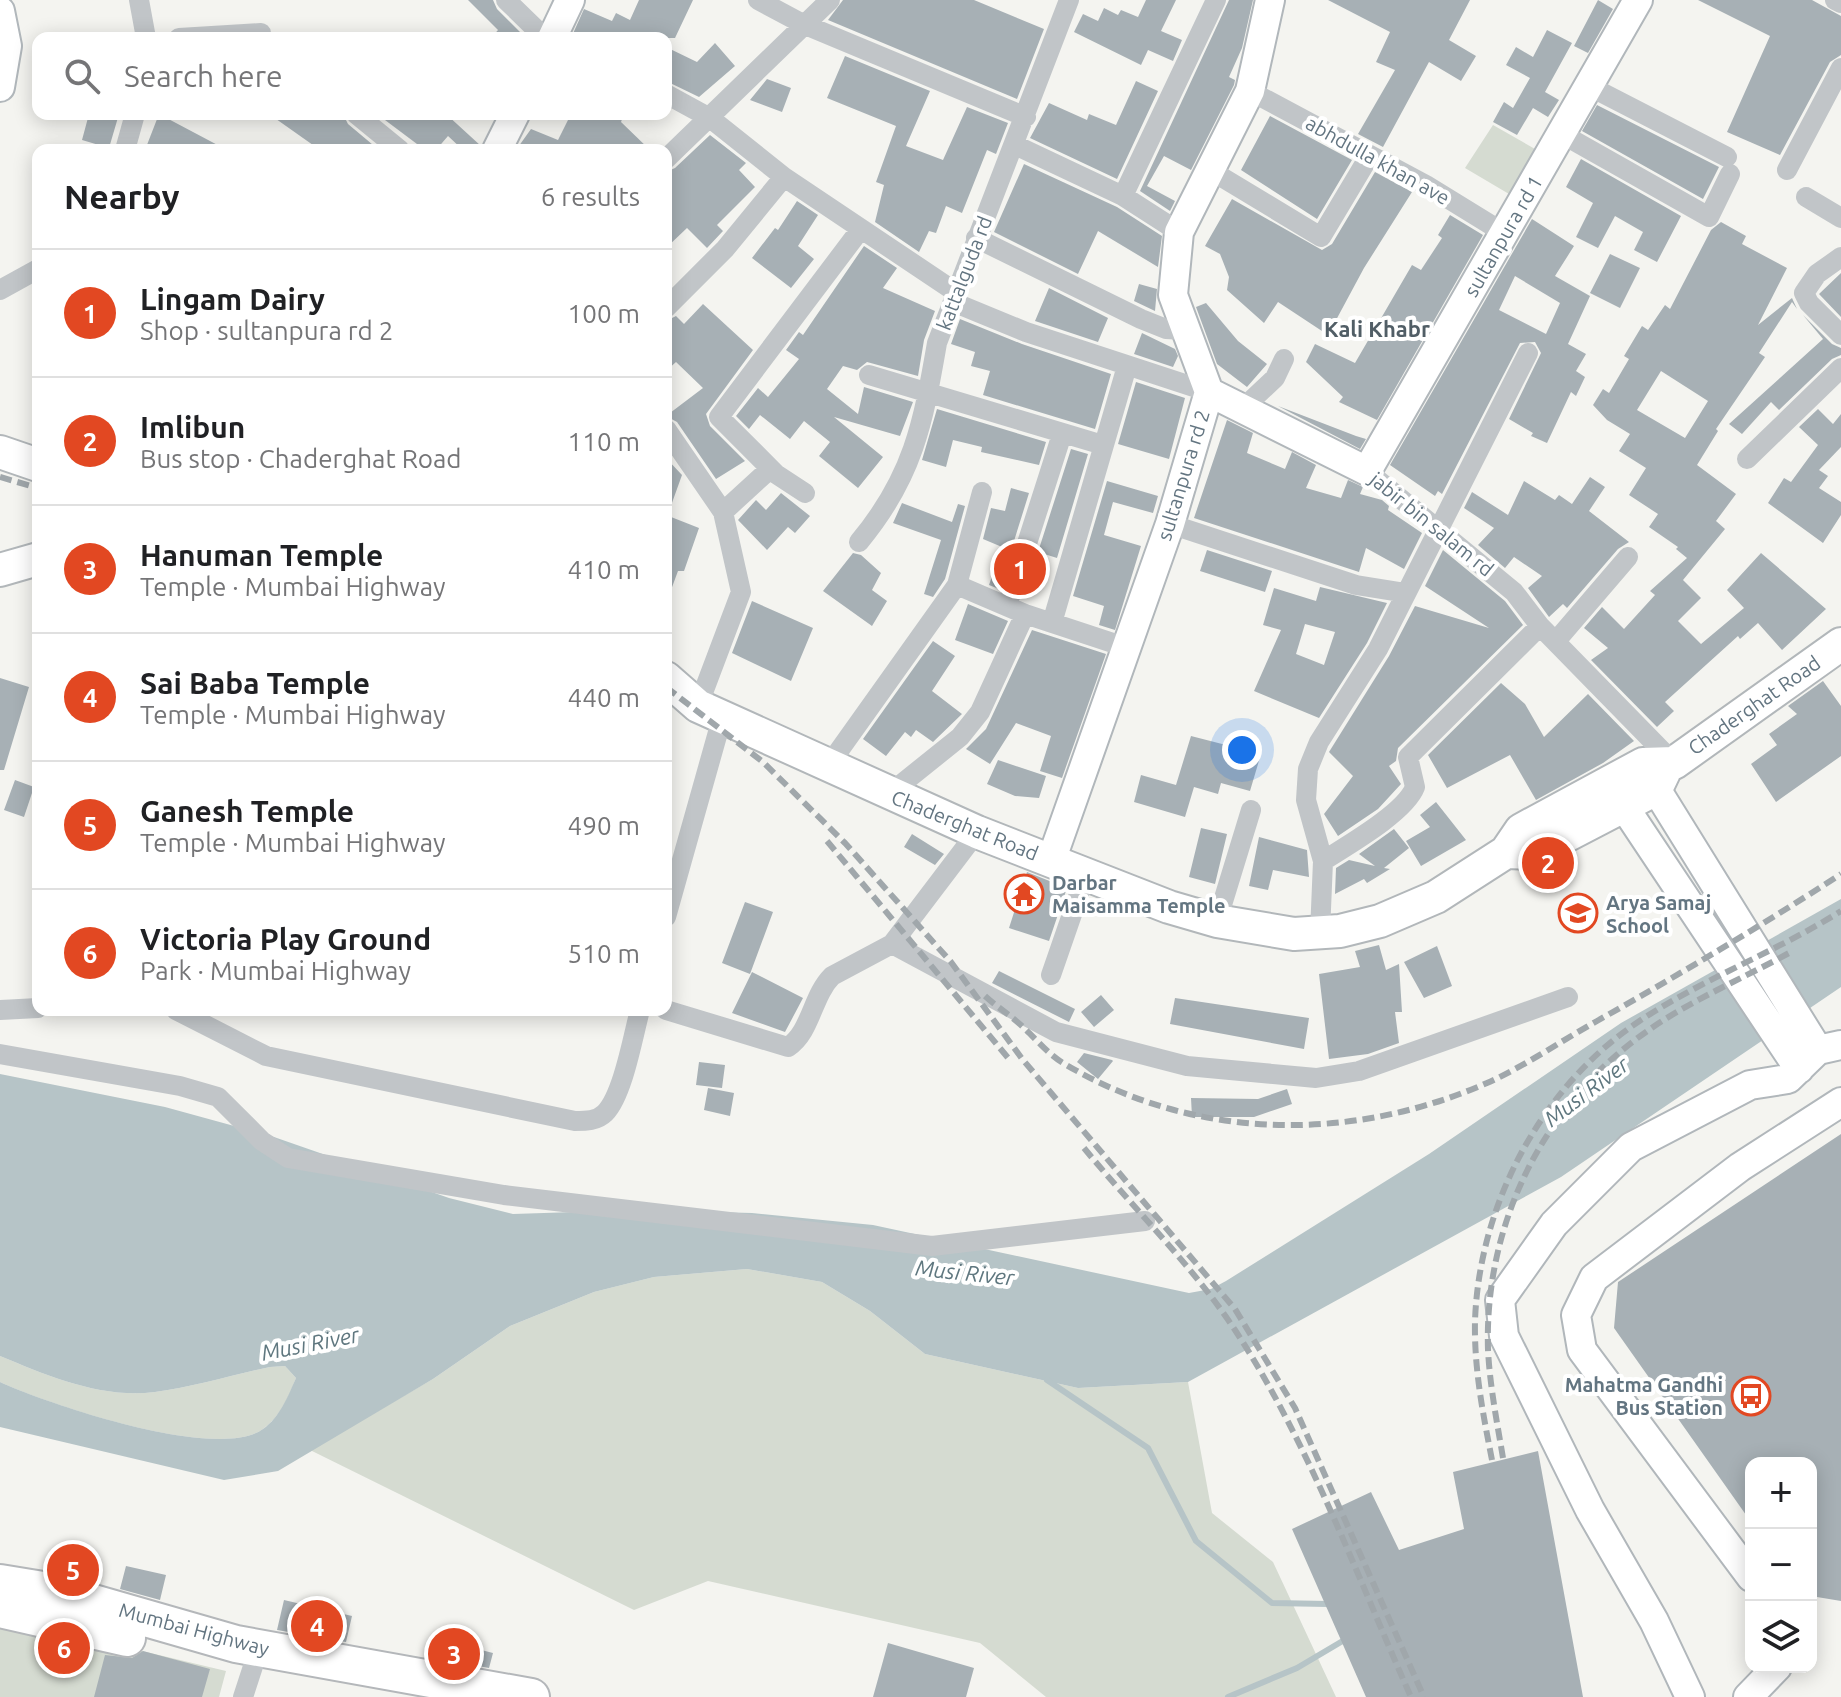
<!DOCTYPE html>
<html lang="en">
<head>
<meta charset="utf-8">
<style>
  body { margin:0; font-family:Ubuntu,sans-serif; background:#f2f2f2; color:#202124 }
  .controls { position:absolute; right:24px; bottom:24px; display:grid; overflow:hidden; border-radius:16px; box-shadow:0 4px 20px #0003 }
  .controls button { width:72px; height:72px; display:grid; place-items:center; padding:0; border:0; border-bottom:2px solid #e0e0e0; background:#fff; color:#202124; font:40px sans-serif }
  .you { position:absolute; left:1242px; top:750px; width:28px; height:28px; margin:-20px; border:6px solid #fff; border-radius:50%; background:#1a73e8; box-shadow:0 0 0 12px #1a73e833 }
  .badge { display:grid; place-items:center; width:52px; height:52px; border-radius:50%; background:#e24822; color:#fff; font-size:26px; font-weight:700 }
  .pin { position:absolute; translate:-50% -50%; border:4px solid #fff; box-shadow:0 2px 8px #0006 }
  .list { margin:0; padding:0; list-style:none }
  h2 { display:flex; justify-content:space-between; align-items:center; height:104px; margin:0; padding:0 32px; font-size:34px }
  h2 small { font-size:26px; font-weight:400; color:#757577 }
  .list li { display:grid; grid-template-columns:52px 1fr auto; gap:24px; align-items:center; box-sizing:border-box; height:128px; padding:0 32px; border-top:2px solid #e0e0e0 }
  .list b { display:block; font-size:30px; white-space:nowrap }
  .list p { margin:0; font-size:26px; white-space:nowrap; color:#757577 }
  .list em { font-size:26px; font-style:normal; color:#757577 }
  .icon { flex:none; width:44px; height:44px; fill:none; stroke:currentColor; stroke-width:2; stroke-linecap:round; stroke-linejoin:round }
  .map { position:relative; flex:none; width:1841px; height:1697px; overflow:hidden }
  .search { position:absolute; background:#fff; box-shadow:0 4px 20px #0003; left:32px; top:32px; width:640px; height:88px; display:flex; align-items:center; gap:20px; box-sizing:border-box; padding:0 28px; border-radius:16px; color:#757577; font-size:30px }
  .panel { position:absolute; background:#fff; box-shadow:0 4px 20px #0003; left:32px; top:144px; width:640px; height:872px; border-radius:16px }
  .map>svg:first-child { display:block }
  .green { fill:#d5dbd1 }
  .water { fill:#b6c4c7 }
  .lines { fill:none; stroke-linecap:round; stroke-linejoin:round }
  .stream { stroke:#b6c4c7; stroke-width:6 }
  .building { fill:#a7b0b5; fill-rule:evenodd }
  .secondary-casing { stroke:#b1b7bb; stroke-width:32 }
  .primary-casing { stroke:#b2b7ba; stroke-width:36 }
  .highway-casing { stroke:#b4b7ba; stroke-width:40 }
  .street { stroke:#c1c5c8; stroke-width:20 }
  .secondary { stroke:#fff; stroke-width:28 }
  .primary { stroke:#fff; stroke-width:32 }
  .highway { stroke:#fff; stroke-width:36 }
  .rail { stroke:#a0a7ab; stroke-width:6; stroke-dasharray:12 6; stroke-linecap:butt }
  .labels { text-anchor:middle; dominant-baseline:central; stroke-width:8; stroke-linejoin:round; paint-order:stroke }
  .street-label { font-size:20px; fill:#637581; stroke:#fff }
  .poi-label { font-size:20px; font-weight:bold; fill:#637581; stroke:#fff; text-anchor:start }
  .neighbourhood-label { font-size:22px; font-weight:bold; fill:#515e66; stroke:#fff }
  .water-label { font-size:22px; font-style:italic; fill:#5f777f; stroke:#fff }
</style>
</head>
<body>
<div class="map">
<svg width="1841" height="1697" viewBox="0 0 1841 1697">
  <rect width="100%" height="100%" fill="#f4f4f0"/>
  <path class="green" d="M1493,125L1535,149L1509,194L1465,168Z
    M747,1269L822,1282L870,1311L925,1354L1078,1388L1188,1382L1212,1513L1273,1562L1336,1697H1046L980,1643L708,1581L634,1610L310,1450L433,1379L510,1326L594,1292L654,1277Z
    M0,1356C48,1376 102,1399 155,1392C194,1387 232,1375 270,1367L285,1366L296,1378C289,1396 280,1417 263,1429C218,1462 47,1404 0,1382Z
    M0,1621L29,1624L226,1671L219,1697H0Z"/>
  <path class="water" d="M1841,899V987L1561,1177L1188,1382L1078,1388L925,1354L870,1311L822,1282L747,1269L654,1277L594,1292L510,1326L433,1379L278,1471L224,1480L0,1427V1382C48,1404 218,1462 263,1429C280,1417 288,1396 296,1378L285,1366L270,1367C232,1375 194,1387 155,1392C102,1399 48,1376 0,1356V1074L165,1107L274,1137L449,1198L513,1214L636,1210L752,1213L873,1225L1189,1293L1211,1289L1226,1281L1429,1154L1621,1023Z"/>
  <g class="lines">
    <path class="stream" d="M1047,1380L1148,1448L1196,1541L1272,1603L1328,1604L1331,1608
      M1228,1697L1297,1668L1346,1639"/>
  </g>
  <path class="building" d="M468,0H493L497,9L526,38H491L498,30Z
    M639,0H693L675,38H571L584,9L612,21L616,13L630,20Z
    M843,0H974L1044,29L1017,99L828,20Z
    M1146,0H1176L1161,31L1182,40L1173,61L1148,50L1141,65L1074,32L1083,14L1098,21L1104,8L1118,15L1121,10L1138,17Z
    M1229,0H1253L1242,48L1229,77L1235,80L1234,85L1191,170L1164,156L1147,186L1175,201L1170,211L1140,191Z
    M1328,0H1470L1449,40L1476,56L1461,81L1429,62L1383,147L1358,134L1395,70L1376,62L1390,32Z
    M1598,0L1613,9L1588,53L1574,46Z
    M1698,0H1812L1841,16V55L1830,62L1780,155L1727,132L1770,36Z
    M1547,30L1572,43L1545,92L1559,100L1548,117L1533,108L1517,135L1493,122L1504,102L1513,108L1530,78L1506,65L1516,47L1533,57Z
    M715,43L735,66L699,97L666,81V47L697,62Z
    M845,56L930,91L906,146L943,160L967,107L1008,123L996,154L987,150L962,213L946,206L936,233L929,231L919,252L875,222L884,185L876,182L896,126L827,98Z
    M767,79L791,88L782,112L750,100Z
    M1136,81L1158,91L1117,179L1030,138L1049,103L1087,120L1089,114L1116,125Z
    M1597,105L1719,167L1703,199L1582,131Z
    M89,114H119L109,148L82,140Z
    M159,114L227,150H145Z
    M269,114H343L348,124L379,150H320Z
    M377,114H446L481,146L480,150H463L448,136L436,150H425Z
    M571,114H624L621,122L650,150H516L531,129L558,140Z
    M1270,116L1352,160L1317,219L1241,170Z
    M710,135L746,163L739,170L755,187L717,225L723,231L707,248L687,228L666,248V172L675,168Z
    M1581,159L1681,216L1657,262L1634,250L1643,232L1615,216L1598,248L1576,237L1593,203L1566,187Z
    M1024,164L1117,207L1162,236L1158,267L1098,231L1078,274L994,232Z
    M1375,172L1412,192L1364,268L1328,335L1278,302L1264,323L1227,290L1229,277L1220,254L1205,246L1232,199L1322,250L1332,244Z
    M797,201L818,215L798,246L814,259L791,288L752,258L775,228L778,230Z
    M1450,215L1483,235L1377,420L1339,402L1343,397L1306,362L1315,344L1355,363L1412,265L1421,270L1442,238L1438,235Z
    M1532,219L1574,246L1555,276L1590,296L1568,344L1586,354L1576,371L1585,377L1576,396L1571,392L1547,443L1531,436L1533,433L1509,419L1541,353L1535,342L1520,343L1442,494L1438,491L1435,496L1390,465ZM1515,276L1560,303L1546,334L1499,310Z
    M1721,222L1746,236L1742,244L1787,268L1758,325L1792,298L1797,309L1792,302L1759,353L1765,357L1716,429L1718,431L1697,465L1736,494L1716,521L1725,529L1683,580L1701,598L1678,621L1701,644L1744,608L1727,590L1761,553L1826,609L1782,650L1758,623L1740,639L1738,636L1665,702L1674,711L1657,727L1591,660L1608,648L1584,628L1602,607L1624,629L1655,595L1650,591L1687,558L1676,549L1678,547L1649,527L1658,514L1629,495L1646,468L1619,451L1630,434L1607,420L1593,405L1603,389L1609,393L1629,359L1624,356L1642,326L1648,330L1665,305L1670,309L1711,230ZM1661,371L1708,401L1685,438L1637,410Z
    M864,246L897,268L883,288L935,311L924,340L918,376L867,362L857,370L843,366L827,389L858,414L864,387L913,402L900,436L834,417L883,457L858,488L819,456L830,442L804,421L790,439L760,415L749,429L736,416L758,388L768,397L799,359L786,350L799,332L803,335Z
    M1610,254L1640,268L1620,308L1590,293Z
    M1841,273V317L1819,294Z
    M1139,284L1157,289L1155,311L1134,301Z
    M1049,288L1108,318L1098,342L1035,321Z
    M1206,303L1238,341L1267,364L1247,387L1217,364L1196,307Z
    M703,304L753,350L706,414L710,426L745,461L716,479L677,422L666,416L703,388L676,362L666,371V321L676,316L684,324Z
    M1803,315L1832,344L1841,348V355L1832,359L1779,410L1771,402L1742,434L1729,424L1823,339Z
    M960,319L1022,344L1111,374L1095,429L983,395L990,371L971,366L975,352L951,344Z
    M1142,333L1175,349L1178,356L1173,367L1134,354Z
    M1136,382L1185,398L1169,459L1118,444Z
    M1278,406L1356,436L1366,439L1360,449Z
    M937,409L1046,442L1039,465L981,452L982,447L953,440L946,467L922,460Z
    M1818,409L1833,424L1841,414V447L1819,470L1828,476L1819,488L1841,502V515L1823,543L1768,503L1784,478L1791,482L1818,445L1799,427Z
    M1227,420L1253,433L1247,453L1285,469L1292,452L1316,465L1306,488L1341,498L1348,480L1363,487L1360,494L1382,500L1389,506L1388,510L1422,533L1404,569L1366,548L1359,572L1194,518Z
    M1071,449L1088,454L1057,558L1038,552Z
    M666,458L682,475L668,514L666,513Z
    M1590,477L1605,487L1589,511L1629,542L1618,549L1567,608L1563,604L1549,617L1528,588L1542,576L1514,557L1505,568L1478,545L1494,528L1464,508L1472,492L1508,515L1524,481L1555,500L1559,495L1572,504Z
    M1107,481L1158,496L1153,513L1113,502L1104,535L1141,546L1115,630L1099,625L1104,606L1073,596Z
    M1011,488L1029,493L999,589L989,585L1002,547L983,539L991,508L1005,511Z
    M781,493L810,516L795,533L788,527L767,550L738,520L756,500L766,510Z
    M902,503L952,522L958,504L965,506L945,579L933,597L924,594L941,540L893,523Z
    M666,515L699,528L684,571H678L668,598Z
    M1207,550L1272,571L1265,592L1200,571Z
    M1443,550L1505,601L1523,625L1398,748L1396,761L1389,766L1401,784L1378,809L1338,836L1324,814L1353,776L1329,752L1389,656L1415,606L1489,628L1425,586Z
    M853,553L861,555L881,573L872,590L887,601L872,626L823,591Z
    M1320,587L1387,603L1367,643L1319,718L1254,691L1281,630L1263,625L1274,588L1316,601ZM1305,624L1335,632L1324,665L1296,654Z
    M752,601L813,628L791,681L732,653Z
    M968,604L1008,621L993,654L955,640Z
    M1032,630L1106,654L1062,778L1040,771L1051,736L1016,723L990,764L966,749L986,729Z
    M933,641L955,656L932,691L962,714L933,742L916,730L911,737L905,732L886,756L863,739Z
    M0,678L29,687L4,770H0Z
    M1823,681L1841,706V756L1776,802L1751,764L1777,745L1769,734L1797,714L1788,706Z
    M1501,683L1525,704L1544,737L1588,694L1634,741L1603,763L1536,800L1510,755L1447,788L1428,755Z
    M1191,736L1261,754L1250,791L1221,783L1218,794L1194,787L1185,817L1134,802L1141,775L1176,785Z
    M998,760L1046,776L1039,798L1015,796L987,784Z
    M15,780L34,787L24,817L4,810Z
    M1436,802L1466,840L1421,866L1406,841L1430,827L1420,815Z
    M1201,828L1227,834L1215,884L1189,877Z
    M1394,829L1409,848L1384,868L1390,869L1367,883L1364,879L1335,894L1336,868L1349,860L1375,866L1359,854Z
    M912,834L944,854L935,865L904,847Z
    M1259,837L1307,850L1309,877L1273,870L1268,890L1249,886Z
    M1027,872L1067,888L1049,941L1009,928Z
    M745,902L773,912L750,974L722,963Z
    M1379,945L1386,970L1399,964L1402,1012H1395L1399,1043L1368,1054L1329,1059L1319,974L1360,967L1355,951Z
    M1437,946L1452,986L1424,998L1404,962Z
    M999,971L1075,1009L1069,1022L992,983Z
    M752,972L803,998L785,1032L732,1013Z
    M1101,995L1114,1010L1094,1027L1081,1012Z
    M1175,998L1309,1018L1304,1049L1170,1024Z
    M1084,1053L1112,1060L1113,1061L1098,1079L1077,1062Z
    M699,1062L725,1065L722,1088L696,1085Z
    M708,1088L734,1093L730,1116L704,1110Z
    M1287,1089L1292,1104L1254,1117H1192L1191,1098L1258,1099Z
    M1841,1134V1601L1811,1596V1463H1751V1522L1614,1328L1618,1282Z
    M1538,1451L1583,1697H1366L1292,1529L1371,1492L1399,1550L1464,1529L1453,1472Z
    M126,1566L166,1575L160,1600L120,1589Z
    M284,1600L352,1616L346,1642L277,1630Z
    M434,1638L493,1653L489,1668L429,1657Z
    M888,1643L974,1668L966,1697H873Z
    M143,1651L210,1669L202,1697H94L105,1655L132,1658Z"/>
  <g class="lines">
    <defs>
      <path id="secondary" d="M0,11L7,46L0,87
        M552,38L570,0
        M497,150L515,114
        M1209,392L1367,471L1638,0
        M1656,789L1818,1050
        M1623,805L1799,1069
        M1051,861L1170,524L1209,392L1173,295L1179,232L1250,91L1270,0
        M1751,1577L1582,1350L1576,1315L1594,1278L1740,1167L1841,1102
        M1690,1697L1654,1621L1590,1510L1504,1336L1500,1300L1554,1224L1631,1147L1750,1085L1788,1079L1818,1050L1841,1045
        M1748,1697L1777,1667"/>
      <path id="primary" d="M0,452L38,465
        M0,570L38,559
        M666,678L698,706L977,832L1169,907L1217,921L1294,934L1340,931L1380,921L1436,897L1506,852L1521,830L1643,764L1674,763L1841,644
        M1506,852L1533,853L1656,789L1667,766"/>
      <path id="highway" d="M0,1583L55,1592L236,1644L531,1697
        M0,1609L127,1638"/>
    </defs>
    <use href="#secondary" class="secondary-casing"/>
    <use href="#primary" class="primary-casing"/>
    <use href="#highway" class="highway-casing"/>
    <path class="street" d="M139,0L146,38
      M506,0L545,38
      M758,0L803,24L1026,117
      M1835,0L1841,3
      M179,38L261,33
      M1589,86L1727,157
      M1250,91L1426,185L1504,233
      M666,94L710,118L784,177L957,293
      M356,114L400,150
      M1562,134L1709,217L1730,174
      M1015,145L1123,196L1179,232
      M125,150L135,114
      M666,159L830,0
      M1210,170L1321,237L1370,155
      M1787,170L1841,68
      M1123,196L1216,0
      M1806,197L1841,218
      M976,238L1141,319L1166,329L1184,330
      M1841,257L1817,274L1804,293L1809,303L1841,335
      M0,290L38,269
      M953,302L1026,332L1209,392
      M666,308L725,249L784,177
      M869,375L1103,445
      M1242,409L1275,378L1284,359
      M666,429L723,512L741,592L698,706
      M1747,459L1841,368
      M1367,471L1514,592L1540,626L1674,763
      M805,493L776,474L719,417L860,230
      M723,512L770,469
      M1170,524L1356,585L1406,593
      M859,542C913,477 923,424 937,343L1069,0
      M957,585L1025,614L1125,647
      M1007,606L1062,434
      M1052,623L1127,366
      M1556,641L1628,557
      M828,766L957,585L982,492
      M889,794L960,737L980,712L1025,614
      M1323,861C1346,846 1405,813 1415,787L1408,757L1540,626
      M666,917L722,718
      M1217,921L1251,810
      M1320,933L1323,861L1306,800L1308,769L1319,742L1378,649L1528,353
      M892,944L1056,1032L1187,1066L1316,1078L1359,1071L1568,997
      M1051,975L1086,874
      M0,1010L38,1008
      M176,1010L266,1056L575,1121C586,1121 597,1121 605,1113C623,1095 633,1036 640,1010
      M666,1010L788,1047C811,1032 812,996 832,976L892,944L977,832
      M0,1054L180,1086L218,1097L262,1141L288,1158L504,1195L932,1246L1145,1221
      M243,1697L259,1648"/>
    <use href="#secondary" class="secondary"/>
    <use href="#primary" class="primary"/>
    <use href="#highway" class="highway"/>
    <path class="rail" d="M0,477L38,488
      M666,687L763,762L845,843L951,962L1023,1060L1235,1309L1295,1408L1424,1697
      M827,841L1009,1059
      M985,996C997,1007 1010,1015 1022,1026C1035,1038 1048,1054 1063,1063C1193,1141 1350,1143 1487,1083C1525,1066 1561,1041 1597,1021C1680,974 1761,926 1841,874
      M1084,1148C1134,1209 1192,1265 1235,1330C1309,1443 1356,1574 1411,1697
      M1503,1458C1497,1422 1490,1387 1488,1350C1484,1225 1543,1104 1646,1032C1689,1001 1742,979 1789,953
      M1492,1460C1483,1414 1474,1369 1475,1321C1479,1205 1541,1087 1638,1022C1702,979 1776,952 1841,911"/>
  </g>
  <defs>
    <symbol id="temple-ring" viewBox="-11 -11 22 22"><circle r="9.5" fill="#fff" stroke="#e24822" stroke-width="1.5"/><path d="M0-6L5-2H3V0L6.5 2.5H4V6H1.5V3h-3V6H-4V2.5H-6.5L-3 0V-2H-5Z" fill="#e24822"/></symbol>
    <symbol id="school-ring" viewBox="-11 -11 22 22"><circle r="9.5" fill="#fff" stroke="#e24822" stroke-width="1.5"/><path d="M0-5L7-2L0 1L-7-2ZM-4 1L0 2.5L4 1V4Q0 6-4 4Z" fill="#e24822"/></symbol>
    <symbol id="bus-ring" viewBox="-11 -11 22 22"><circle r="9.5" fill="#fff" stroke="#e24822" stroke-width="1.5"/><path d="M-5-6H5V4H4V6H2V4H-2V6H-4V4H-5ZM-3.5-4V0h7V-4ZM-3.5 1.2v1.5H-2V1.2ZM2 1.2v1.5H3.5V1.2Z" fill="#e24822"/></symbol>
  </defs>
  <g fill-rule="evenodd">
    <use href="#temple-ring" x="1002" y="872" width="44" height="44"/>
    <use href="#school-ring" x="1556" y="891" width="44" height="44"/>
    <use href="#bus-ring" x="1729" y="1374" width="44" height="44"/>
  </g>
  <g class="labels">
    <g class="street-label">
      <text transform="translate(1378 160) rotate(29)">abhdulla khan ave</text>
      <text transform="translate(1503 236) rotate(-60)">sultanpura rd 1</text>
      <text transform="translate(964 273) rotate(-69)">kattalguda rd</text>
      <text transform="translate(1183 475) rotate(-73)">sultanpura rd 2</text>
      <text transform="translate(1432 524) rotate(39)">jabir bin salam rd</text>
      <text transform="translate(1754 705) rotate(-35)">Chaderghat Road</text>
      <text transform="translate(965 825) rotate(22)">Chaderghat Road</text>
      <text transform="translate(194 1629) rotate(15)">Mumbai Highway</text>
    </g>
    <g class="poi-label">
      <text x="1052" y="882">Darbar<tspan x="1052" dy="23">Maisamma Temple</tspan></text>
      <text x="1606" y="902">Arya Samaj<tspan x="1606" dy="23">School</tspan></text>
      <text x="1723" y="1384" text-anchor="end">Mahatma Gandhi<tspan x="1723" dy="23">Bus Station</tspan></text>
    </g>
    <g class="neighbourhood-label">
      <text x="1377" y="328">Kali Khabr</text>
    </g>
    <g class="water-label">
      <text transform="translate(1586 1091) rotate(-37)">Musi River</text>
      <text transform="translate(965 1272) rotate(6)">Musi River</text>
      <text transform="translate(310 1343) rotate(-11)">Musi River</text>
    </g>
  </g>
</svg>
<div class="controls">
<button>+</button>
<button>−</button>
<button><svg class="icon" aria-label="layers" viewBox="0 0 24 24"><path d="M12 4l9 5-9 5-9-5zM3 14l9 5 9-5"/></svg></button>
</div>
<div class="you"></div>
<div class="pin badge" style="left:1020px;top:569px">1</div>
<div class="pin badge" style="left:1548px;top:863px">2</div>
<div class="pin badge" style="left:454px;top:1654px">3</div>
<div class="pin badge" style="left:317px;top:1626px">4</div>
<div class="pin badge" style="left:73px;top:1570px">5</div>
<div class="pin badge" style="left:64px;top:1648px">6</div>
<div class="search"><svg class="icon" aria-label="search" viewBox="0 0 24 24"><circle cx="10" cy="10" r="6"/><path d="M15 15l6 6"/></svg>Search here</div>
<section class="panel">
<h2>Nearby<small>6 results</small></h2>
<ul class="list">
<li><span class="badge">1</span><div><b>Lingam Dairy</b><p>Shop · sultanpura rd 2</p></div><em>100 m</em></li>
<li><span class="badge">2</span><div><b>Imlibun</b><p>Bus stop · Chaderghat Road</p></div><em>110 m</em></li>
<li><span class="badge">3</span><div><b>Hanuman Temple</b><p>Temple · Mumbai Highway</p></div><em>410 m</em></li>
<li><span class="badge">4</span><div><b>Sai Baba Temple</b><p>Temple · Mumbai Highway</p></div><em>440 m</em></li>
<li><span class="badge">5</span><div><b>Ganesh Temple</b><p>Temple · Mumbai Highway</p></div><em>490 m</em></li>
<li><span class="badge">6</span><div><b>Victoria Play Ground</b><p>Park · Mumbai Highway</p></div><em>510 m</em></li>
</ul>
</section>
</div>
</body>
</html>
